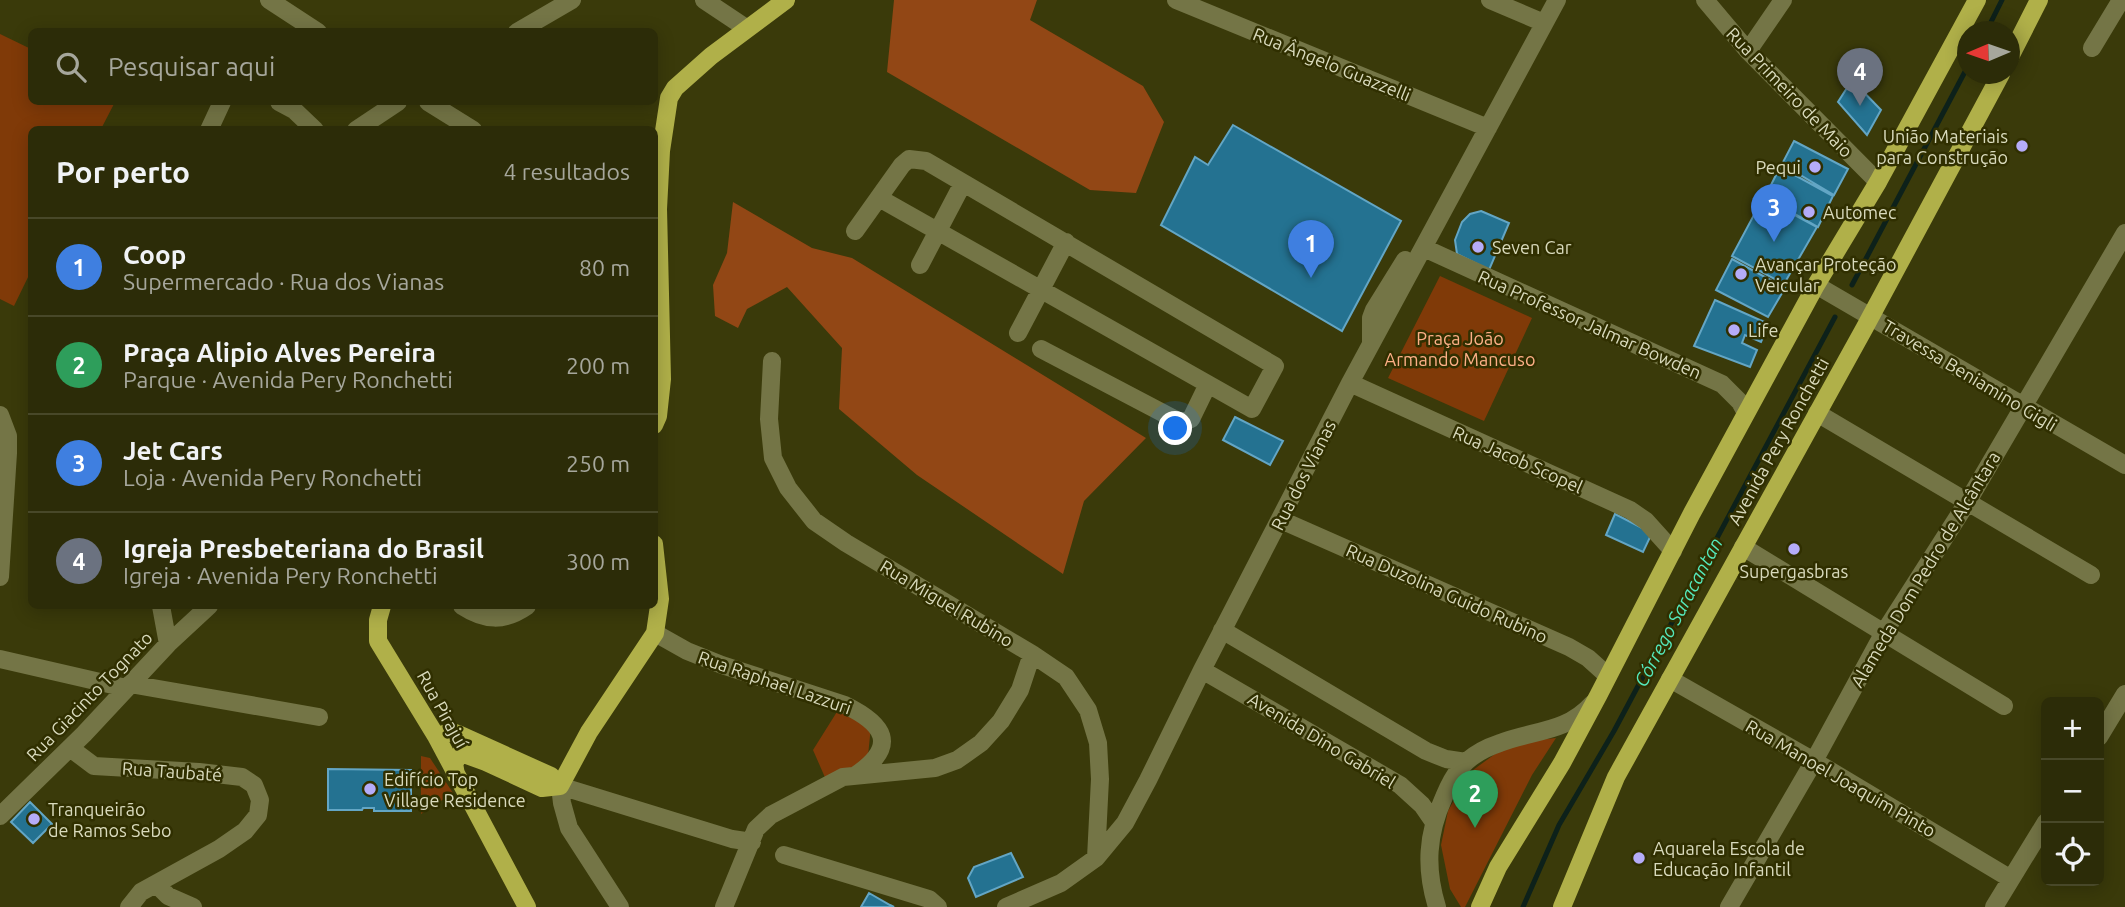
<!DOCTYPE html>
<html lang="pt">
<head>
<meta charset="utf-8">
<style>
  body { margin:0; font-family:Ubuntu,sans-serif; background:#383816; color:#f1f3f6 }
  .controls { position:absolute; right:21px; bottom:21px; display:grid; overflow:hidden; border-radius:10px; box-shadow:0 4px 18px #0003 }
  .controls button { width:63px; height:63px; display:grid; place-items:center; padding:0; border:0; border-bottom:2px solid #484829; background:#2c2c08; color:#f1f3f6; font:35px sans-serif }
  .compass { position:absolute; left:1957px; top:21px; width:63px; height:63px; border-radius:50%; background:#2c2c08; box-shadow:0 4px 18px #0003; rotate:268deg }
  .you { position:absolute; left:1176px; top:429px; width:24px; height:24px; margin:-18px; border:5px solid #fff; border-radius:50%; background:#1a73e8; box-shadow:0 0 0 10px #1a73e833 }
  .badge { display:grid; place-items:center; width:46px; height:46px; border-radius:50%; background:#b5acf8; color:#fff; font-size:23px; font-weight:700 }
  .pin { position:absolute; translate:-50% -58px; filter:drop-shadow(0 2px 4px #0008) }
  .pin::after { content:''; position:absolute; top:37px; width:24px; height:21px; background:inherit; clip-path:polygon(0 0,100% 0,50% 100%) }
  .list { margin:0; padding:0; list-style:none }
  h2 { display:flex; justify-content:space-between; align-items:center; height:91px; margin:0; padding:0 28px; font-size:30px }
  h2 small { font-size:23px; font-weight:400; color:#a6a79c }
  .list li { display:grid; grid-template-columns:46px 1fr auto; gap:21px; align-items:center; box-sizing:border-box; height:98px; padding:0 28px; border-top:2px solid #484829 }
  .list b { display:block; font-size:26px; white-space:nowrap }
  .list p { margin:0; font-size:23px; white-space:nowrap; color:#a6a79c }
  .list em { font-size:23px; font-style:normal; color:#a6a79c }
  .icon { flex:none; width:38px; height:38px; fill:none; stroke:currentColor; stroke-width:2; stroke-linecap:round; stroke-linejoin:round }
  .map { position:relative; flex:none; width:2125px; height:907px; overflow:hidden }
  .search { position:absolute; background:#2c2c08; box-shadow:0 4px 18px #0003; left:28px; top:28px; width:630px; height:77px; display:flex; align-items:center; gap:18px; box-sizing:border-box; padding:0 24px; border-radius:10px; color:#a6a79c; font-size:26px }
  .panel { position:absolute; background:#2c2c08; box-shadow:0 4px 18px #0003; left:28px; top:126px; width:630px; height:483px; border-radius:10px }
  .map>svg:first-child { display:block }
  .green { fill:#803a08 }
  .forest { fill:#924715 }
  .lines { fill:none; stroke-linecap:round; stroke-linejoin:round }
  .stream { stroke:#0d211a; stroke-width:5 }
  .building { fill:#247291; stroke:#63a6c5; stroke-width:2 }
  .minor { stroke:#747546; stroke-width:18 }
  .major { stroke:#b0b049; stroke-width:18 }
  .poi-dot { fill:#b5acf8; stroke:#302f00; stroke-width:2.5 }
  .labels { text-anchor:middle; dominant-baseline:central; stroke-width:5; stroke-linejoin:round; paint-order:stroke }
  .street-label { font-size:18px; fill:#d9dabc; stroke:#302f00 }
  .poi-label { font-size:18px; fill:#d9dabc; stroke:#302f00; text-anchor:start }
  .park-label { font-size:18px; fill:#fdaf86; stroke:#302f00 }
  .water-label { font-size:19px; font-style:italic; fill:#55e9bb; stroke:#302f00 }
</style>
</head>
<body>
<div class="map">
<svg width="2125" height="907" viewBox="0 0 2125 907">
  <rect width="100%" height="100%" fill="#3a3a0a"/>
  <path class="green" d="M0,34L31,49L32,102H115L101,129L32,130L31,271L14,306L0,299Z
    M1440,276L1532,318L1484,421L1388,378Z
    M840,707L871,726L868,756L845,775L827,782L813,750Z
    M1556,738L1532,775L1465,907H1461L1450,889L1441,845L1448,811L1469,773L1510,743Z
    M421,756L430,758L453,793L421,814Z"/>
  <path class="forest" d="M894,0H1037L1030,20L1143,86L1164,122L1136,193L1090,190L887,72Z
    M733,202L812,248L852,258L1146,438L1084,501L1063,574L917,475L839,409L842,348L787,287L747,309L738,328L715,316L713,285L727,253Z"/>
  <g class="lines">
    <path class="stream" d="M1986,32L2002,0
      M1852,285L1968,66
      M1523,907L1559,825L1614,731L1835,317"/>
  </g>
  <path class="building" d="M1852,80L1881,110L1867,135L1838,102Z
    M1233,125L1401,221L1342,331L1161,225L1195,157L1208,165Z
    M1794,141L1848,169L1834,195L1782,164Z
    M1780,167L1833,196L1818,227L1765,197Z
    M1763,198L1817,227L1784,284L1732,256Z
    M1481,211L1509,223L1489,270L1457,254L1455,240L1462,222L1470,214Z
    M1732,259L1785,288L1768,317L1716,290Z
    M1715,300L1769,324L1761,342L1745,335L1742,343L1757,350L1750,367L1694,346Z
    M1235,417L1283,441L1270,465L1223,440Z
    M1615,514L1652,533L1643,552L1606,535Z
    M328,769L411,770V811H374V808H363L362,810H328Z
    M30,802L52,824L33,843L11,822Z
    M1011,853L1023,877L976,897L968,878L974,867Z
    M869,893L890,905L894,907H861Z"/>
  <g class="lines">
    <path class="minor" d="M269,0L318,32
      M704,0L746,28
      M1176,0L1488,128
      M1490,0L1544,23
      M1705,0L1748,51L1878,182
      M517,32L572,0
      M2092,48L2121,0
      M1748,51L1783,0
      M279,102L294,110L315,130
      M428,102L473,130
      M209,130L222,102
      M356,130L398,102
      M855,231L902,165L909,159L926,161L1275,366L1252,409L879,198
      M1424,248L1722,384L1740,402L1746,413
      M920,265L963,183
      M1816,285L2125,465
      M1018,333L1066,242
      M1371,342V318L1374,310L1405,260
      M1041,349L1180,422L1191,419L1208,384
      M772,361L769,419L773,458L788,488L814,521L846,543L1032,654L1066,677L1088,710L1098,743L1100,779L1096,858
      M1350,383L1630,510L1646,521L1673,551
      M1817,413L2091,575
      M0,415L8,436V453L0,577
      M1281,520L1569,647L1588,658L1608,676
      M1743,547L2004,706
      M161,606L168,644
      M462,606C485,621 504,622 527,606
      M1222,630L1426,751L1446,759L1466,762
      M655,633L687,651L722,665L845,705C884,724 899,745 856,775
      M0,659L126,688
      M1202,670L1400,785L1422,805L1433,821
      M1670,679L1814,761L2011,879
      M130,684L319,717
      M2099,737L2125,694
      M70,748L94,766L199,772L242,777L254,785L260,800L258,815L245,831L219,849L141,892L129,907
      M0,816L84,734L168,644L209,606
      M784,855L929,899L938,907
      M156,884L168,896L193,907
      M620,907L569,828L562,803L560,786L732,839L752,842
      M724,907L756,829L771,815L843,777L935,768L957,760L981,743L1001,721L1020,690L1032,654
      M1006,907L1061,883L1096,858L1125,823L1148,780L1202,670L1350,383L1557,0
      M1437,907C1425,868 1427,834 1444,797C1449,785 1456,770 1467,761C1476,753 1488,747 1500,743C1533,730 1566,733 1592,704
      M1729,907L1814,761L1883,634L1968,501L2125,233
      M1994,907L2046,822"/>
    <path class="major" d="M2010,57L2039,0
      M654,425L658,416L662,379L658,209L661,151L669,98L675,88L711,56L786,0
      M382,606L378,620V641L436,736L527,907
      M436,736L452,732L458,734L551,776L560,786
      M456,775L454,763L461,753L486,762L542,788L560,786
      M560,786L589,732L655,633L660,599L654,544
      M1480,907L1498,867L1562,763L1598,696L1692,513L1816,285L1878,182L1977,0
      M1562,907L1616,777L1864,329L2001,74"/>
  </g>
  <g class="poi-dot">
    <circle cx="2022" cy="146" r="7"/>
    <circle cx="1815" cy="167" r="7"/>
    <circle cx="1809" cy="212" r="7"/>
    <circle cx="1478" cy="247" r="7"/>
    <circle cx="1741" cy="274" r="7"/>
    <circle cx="1734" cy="330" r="7"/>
    <circle cx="1794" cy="549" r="7"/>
    <circle cx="370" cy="789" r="7"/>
    <circle cx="34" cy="819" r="7"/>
    <circle cx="1639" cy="858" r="7"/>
  </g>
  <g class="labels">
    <g class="street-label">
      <text transform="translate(1332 64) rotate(22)">Rua Ângelo Guazzelli</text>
      <text transform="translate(1790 92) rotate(46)">Rua Primeiro de Maio</text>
      <text transform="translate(1590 324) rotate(24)">Rua Professor Jalmar Bowden</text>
      <text transform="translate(1970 375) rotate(31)">Travessa Beniamino Gigli</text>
      <text transform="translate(1778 441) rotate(-61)">Avenida Pery Ronchetti</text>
      <text transform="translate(1518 459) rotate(24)">Rua Jacob Scopel</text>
      <text transform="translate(1303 475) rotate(-63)">Rua dos Vianas</text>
      <text transform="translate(1925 569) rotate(-59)">Alameda Dom Pedro de Alcântara</text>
      <text transform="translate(1447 593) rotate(24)">Rua Duzolina Guido Rubino</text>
      <text transform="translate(947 603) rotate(31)">Rua Miguel Rubino</text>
      <text transform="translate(775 682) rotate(19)">Rua Raphael Lazzuri</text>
      <text transform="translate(89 696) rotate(-46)">Rua Giacinto Tognato</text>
      <text transform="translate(443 709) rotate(61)">Rua Pirajuí</text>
      <text transform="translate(1322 740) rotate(31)">Avenida Dino Gabriel</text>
      <text transform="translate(172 771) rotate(4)">Rua Taubaté</text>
      <text transform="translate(1841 778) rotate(30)">Rua Manoel Joaquim Pinto</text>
    </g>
    <g class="poi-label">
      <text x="2008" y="136" text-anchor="end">União Materiais<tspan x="2008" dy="21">para Construção</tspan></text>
      <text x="1801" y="167" text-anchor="end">Pequi</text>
      <text x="1823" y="212">Automec</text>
      <text x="1492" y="247">Seven Car</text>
      <text x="1755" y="264">Avançar Proteção<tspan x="1755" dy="21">Veicular</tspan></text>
      <text x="1748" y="330">Life</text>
      <text x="1794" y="571" text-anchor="middle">Supergasbras</text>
      <text x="384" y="779">Edifício Top<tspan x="384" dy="21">Village Residence</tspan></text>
      <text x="48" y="809">Tranqueirão<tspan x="48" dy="21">de Ramos Sebo</tspan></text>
      <text x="1653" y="848">Aquarela Escola de<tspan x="1653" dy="21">Educação Infantil</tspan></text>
    </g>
    <g class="park-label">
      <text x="1460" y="338">Praça João<tspan x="1460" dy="21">Armando Mancuso</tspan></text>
    </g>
    <g class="water-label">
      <text transform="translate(1678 612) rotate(-62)">Córrego Saracantan</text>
    </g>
  </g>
</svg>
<div class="controls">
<button>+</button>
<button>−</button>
<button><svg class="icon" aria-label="locate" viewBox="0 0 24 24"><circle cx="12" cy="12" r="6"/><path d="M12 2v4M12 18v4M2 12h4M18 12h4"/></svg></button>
</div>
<svg class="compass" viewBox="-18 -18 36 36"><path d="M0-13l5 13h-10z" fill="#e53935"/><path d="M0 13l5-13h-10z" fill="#a6a79c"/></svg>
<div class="you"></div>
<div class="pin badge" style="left:1311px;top:278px;background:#3f7fe0">1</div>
<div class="pin badge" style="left:1475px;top:828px;background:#2e9e5b">2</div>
<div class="pin badge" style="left:1774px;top:242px;background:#3f7fe0">3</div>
<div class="pin badge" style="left:1860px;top:106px;background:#6b7280">4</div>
<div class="search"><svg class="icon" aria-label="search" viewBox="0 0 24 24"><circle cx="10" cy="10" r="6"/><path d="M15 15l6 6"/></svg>Pesquisar aqui</div>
<section class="panel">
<h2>Por perto<small>4 resultados</small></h2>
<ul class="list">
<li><span class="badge" style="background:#3f7fe0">1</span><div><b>Coop</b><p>Supermercado · Rua dos Vianas</p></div><em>80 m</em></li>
<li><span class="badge" style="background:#2e9e5b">2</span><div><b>Praça Alipio Alves Pereira</b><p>Parque · Avenida Pery Ronchetti</p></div><em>200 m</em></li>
<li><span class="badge" style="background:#3f7fe0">3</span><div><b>Jet Cars</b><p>Loja · Avenida Pery Ronchetti</p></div><em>250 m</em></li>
<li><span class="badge" style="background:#6b7280">4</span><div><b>Igreja Presbeteriana do Brasil</b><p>Igreja · Avenida Pery Ronchetti</p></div><em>300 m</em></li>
</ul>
</section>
</div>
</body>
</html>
